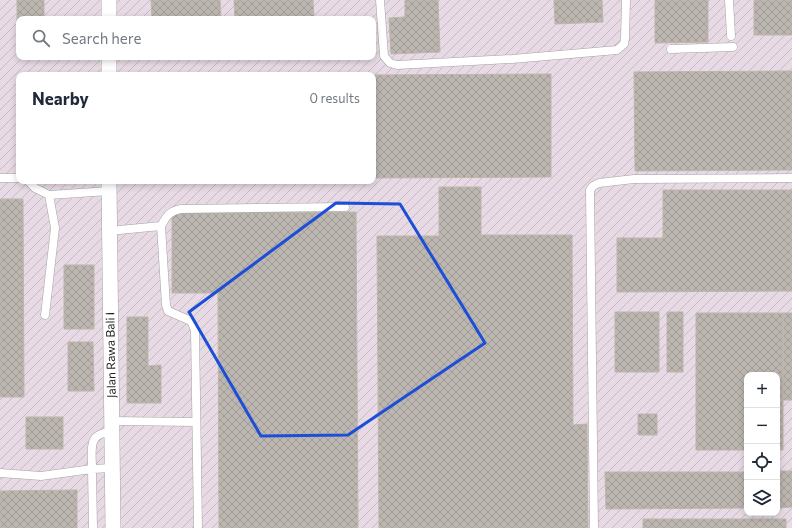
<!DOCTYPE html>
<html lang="en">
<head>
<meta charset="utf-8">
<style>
  body { margin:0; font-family:Commissioner,sans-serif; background:#f6f6f7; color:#1f2937 }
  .controls { position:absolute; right:12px; bottom:12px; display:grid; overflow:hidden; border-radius:8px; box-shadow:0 2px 6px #0003 }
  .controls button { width:36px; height:36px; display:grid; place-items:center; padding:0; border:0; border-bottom:1px solid #e0e1e3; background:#fff; color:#1f2937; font:20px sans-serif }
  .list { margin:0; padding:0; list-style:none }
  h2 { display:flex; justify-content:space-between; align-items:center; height:52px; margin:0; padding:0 16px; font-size:17px }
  h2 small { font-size:13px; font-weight:400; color:#747a83 }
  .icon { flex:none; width:22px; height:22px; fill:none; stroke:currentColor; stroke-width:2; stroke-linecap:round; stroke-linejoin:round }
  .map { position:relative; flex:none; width:792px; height:528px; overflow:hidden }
  .search { position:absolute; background:#fff; box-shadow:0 2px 6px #0003; left:16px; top:16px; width:360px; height:44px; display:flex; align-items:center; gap:10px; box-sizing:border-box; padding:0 14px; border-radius:8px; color:#747a83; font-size:15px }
  .panel { position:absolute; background:#fff; box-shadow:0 2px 6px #0003; left:16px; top:72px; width:360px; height:112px; border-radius:8px }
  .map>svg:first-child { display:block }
  .industrial { fill:url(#industrial-furrows); fill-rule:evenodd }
  .building { fill:url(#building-cross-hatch); stroke:#bfb5ab }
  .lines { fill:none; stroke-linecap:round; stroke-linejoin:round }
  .lane-casing { stroke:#a3a3a3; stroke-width:9 }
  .street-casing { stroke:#a3a3a3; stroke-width:16 }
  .lane { stroke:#fff; stroke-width:8 }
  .street { stroke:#fff; stroke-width:15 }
  .marked { fill:none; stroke:#1d4ed8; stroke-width:3; stroke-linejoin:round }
  .labels { text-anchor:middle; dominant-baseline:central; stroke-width:3; stroke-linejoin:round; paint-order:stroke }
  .street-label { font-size:12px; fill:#1f1f1f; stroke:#fff }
</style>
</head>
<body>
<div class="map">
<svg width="792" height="528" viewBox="0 0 792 528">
  <defs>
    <pattern id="industrial-furrows" width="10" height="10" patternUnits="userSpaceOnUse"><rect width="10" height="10" fill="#e7dae4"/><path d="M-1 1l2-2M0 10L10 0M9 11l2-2" fill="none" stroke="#c6bbc3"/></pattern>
    <pattern id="building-cross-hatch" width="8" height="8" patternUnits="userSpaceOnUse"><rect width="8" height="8" fill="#bcb6b0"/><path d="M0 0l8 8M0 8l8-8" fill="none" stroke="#a19c97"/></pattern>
  </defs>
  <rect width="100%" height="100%" fill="#efede7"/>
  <path class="industrial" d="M0,0H792V528H0ZM19,19H373V57H19ZM19,75H373V181H19ZM747,375H777V513H747Z"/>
  <path class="building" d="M17,0H44V19H19L17,21Z
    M151,0H220L221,19H152Z
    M234,0H313L314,19H235Z
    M405,0H438L440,52L391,54L389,18L405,17Z
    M554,0H602L603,22L555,24Z
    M655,0H708V42L655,43Z
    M754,0H792V35H754Z
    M792,71V170L635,171L634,72Z
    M551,74V177L373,178V75H367Z
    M439,187H481V235H572L573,425L587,424L588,528H379L377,236H439Z
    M663,190H792V291L617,292V238H663Z
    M0,199H23L24,397H0Z
    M356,212L358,528H219L218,293H172V213Z
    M64,265H94V329H64Z
    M615,312H659V372H615Z
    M667,312H683V372H667Z
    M696,313H783V450H777V375H747V450H696Z
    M783,313H792V400H783Z
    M127,317H148V366L161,365V403H127Z
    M68,342H93L94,391H68Z
    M638,414H657V435H638Z
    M26,417H63V449H26Z
    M777,471H792V507L777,508Z
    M605,472H747V508L606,509Z
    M77,490V528H0V491Z
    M643,519H786V528H643Z"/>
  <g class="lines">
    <defs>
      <path id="lane" d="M380,0L384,56L390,63L397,65L512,59L617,50L624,44L625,38L626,0
        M729,0L731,36
        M671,49L733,47
        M0,178H19
        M28,181L35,188L49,195
        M161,226C166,217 169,211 181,209L345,207
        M109,231L161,226L166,305L168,311L191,321L195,330L198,528
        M45,315L55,228L49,195L109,191
        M111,421L196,422
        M0,473L41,476L92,469C92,450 87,433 111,432
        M93,528L92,469L112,468
        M594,528L590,190L593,186L599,183L634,179L792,178"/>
      <path id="street" d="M109,0V19
        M109,57V75
        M109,181L113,528"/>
    </defs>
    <use href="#lane" class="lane-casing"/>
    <use href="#street" class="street-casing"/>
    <use href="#lane" class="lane"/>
    <use href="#street" class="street"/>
  </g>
  <path class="marked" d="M336,203L400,204L485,343L348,435L261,436L189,312Z"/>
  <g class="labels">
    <g class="street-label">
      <text transform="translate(110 355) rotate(-91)">Jalan Rawa Bali I</text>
    </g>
  </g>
</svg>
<div class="controls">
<button>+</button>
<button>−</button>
<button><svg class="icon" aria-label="locate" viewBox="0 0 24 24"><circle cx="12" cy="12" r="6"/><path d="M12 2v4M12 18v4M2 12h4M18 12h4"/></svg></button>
<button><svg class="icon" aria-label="layers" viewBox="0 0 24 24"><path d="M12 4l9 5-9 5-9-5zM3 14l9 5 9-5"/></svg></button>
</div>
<div class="search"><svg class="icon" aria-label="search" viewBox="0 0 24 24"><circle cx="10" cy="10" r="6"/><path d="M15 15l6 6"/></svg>Search here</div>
<section class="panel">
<h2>Nearby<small>0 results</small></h2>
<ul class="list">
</ul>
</section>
</div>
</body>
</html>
